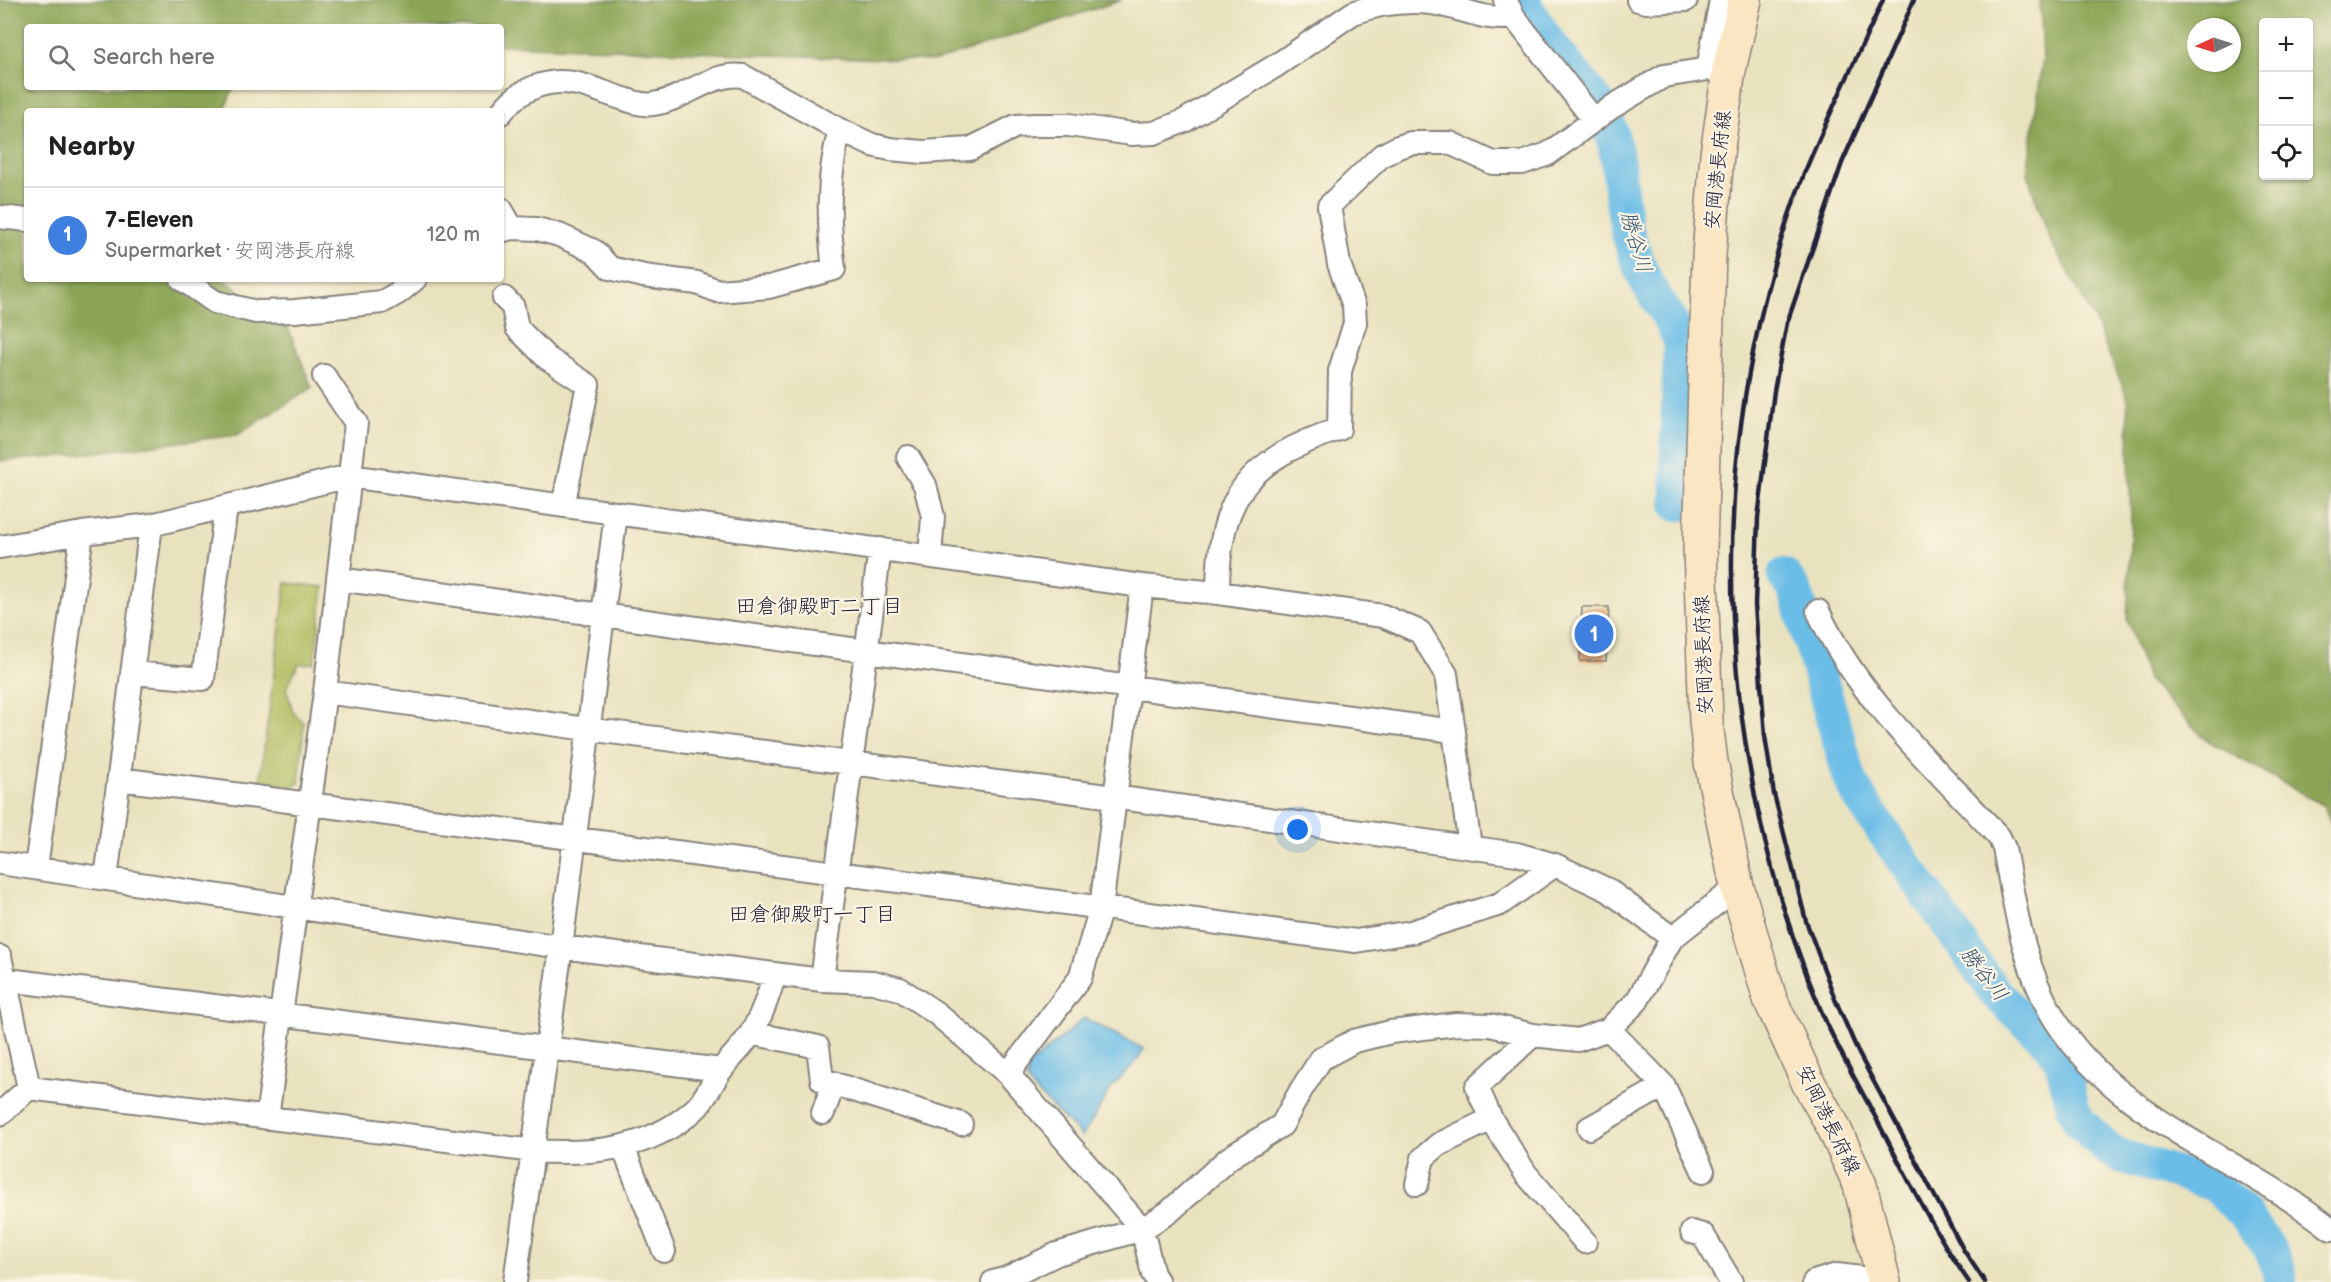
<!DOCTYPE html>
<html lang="en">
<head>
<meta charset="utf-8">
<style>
  body { margin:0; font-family:"Balsamiq Sans","Klee One",sans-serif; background:#f6f6f6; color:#202124 }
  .controls { position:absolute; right:18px; top:18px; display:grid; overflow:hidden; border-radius:6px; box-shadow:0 2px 4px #0004 }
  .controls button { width:54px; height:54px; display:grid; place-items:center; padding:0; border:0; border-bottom:2px solid #e0e0e0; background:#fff; color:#202124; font:30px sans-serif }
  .compass { position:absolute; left:2187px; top:18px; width:54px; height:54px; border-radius:50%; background:#fff; box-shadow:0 2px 4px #0004; rotate:266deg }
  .you { position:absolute; left:1298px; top:830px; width:21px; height:21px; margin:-15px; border:4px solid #fff; border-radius:50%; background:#1a73e8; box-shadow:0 0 0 9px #1a73e833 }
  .badge { display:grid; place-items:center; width:39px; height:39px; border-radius:50%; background:#0f766e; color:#fff; font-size:20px; font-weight:700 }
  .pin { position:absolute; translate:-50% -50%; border:3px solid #fff; box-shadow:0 2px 6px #0006 }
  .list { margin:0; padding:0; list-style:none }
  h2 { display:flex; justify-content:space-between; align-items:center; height:78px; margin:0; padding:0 24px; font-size:26px }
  h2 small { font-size:20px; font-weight:400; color:#757577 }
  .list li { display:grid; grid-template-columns:39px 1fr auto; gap:18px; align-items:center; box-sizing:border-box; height:96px; padding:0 24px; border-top:2px solid #e0e0e0 }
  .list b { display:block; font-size:22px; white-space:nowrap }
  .list p { margin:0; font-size:20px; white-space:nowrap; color:#757577 }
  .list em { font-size:20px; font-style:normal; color:#757577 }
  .icon { flex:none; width:33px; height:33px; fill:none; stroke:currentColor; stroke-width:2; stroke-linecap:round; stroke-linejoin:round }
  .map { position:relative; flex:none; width:2331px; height:1282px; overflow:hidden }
  .search { position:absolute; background:#fff; box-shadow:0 2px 4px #0004; left:24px; top:24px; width:480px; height:66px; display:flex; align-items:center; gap:15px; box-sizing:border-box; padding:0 21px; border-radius:6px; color:#757577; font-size:22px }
  .panel { position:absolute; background:#fff; box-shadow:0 2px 4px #0004; left:24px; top:108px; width:480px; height:174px; border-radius:6px }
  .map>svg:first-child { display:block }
  .green { fill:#afbc5e; stroke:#686f4c; stroke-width:1.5 }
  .forest { fill:#8ba455; stroke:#566348; stroke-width:1.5; fill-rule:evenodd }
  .water { fill:#6bbde7; stroke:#467091; stroke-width:1.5 }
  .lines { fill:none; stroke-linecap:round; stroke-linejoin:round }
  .river { stroke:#6bbde7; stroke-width:34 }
  .building { fill:#ebaa74 }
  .street-casing { stroke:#86827c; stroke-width:26 }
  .secondary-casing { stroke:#86827c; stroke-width:36 }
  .street { stroke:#fff; stroke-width:22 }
  .secondary { stroke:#fbe6c3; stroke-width:33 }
  .rail { stroke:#22223b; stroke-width:4.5 }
  .labels { text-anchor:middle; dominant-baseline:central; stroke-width:4.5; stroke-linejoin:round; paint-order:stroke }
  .street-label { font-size:20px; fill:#22223b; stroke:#fcf5e5 }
  .water-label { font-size:21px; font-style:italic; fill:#3c5877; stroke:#fcf5e5 }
  .neighbourhood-label { font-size:21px; fill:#22223b; stroke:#fcf5e5 }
</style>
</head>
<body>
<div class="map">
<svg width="2331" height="1282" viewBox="0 0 2331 1282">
  <rect width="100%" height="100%" fill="#fcf5e5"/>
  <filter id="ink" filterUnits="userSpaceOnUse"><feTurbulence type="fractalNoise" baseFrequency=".0167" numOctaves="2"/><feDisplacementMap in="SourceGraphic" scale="12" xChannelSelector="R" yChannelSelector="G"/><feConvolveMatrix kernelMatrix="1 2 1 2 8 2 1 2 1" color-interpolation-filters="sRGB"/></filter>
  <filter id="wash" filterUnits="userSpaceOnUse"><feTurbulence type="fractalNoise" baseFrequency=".008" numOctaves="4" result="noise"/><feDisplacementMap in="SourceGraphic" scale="24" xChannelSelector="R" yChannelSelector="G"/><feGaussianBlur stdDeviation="1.35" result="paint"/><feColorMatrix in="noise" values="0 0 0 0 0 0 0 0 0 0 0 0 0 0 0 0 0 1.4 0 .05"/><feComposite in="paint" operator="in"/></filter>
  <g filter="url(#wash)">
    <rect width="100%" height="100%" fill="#e9e2be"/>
    <path class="green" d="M286,583L324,587L314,663L299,664L286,688L293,712L304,723L299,783L285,791L259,787Z"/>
    <path class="forest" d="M0,0H1122L936,61L501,45V27H27V87H236L233,89L224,111H27V279H223L287,325L312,388L237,435L56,457L0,461Z
      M2040,0H2331V824L2324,806L2205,739L2147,679L2127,620L2131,523L2127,396L2091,313L2050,240L2027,174L2043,58ZM2264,22H2308V176H2264ZM2196,27H2232V63H2196Z"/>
    <path class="water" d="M1084,1018L1144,1049L1135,1063L1112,1087L1082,1137L1027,1082L1029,1066Z"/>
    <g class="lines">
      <path class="river" d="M1522,0L1545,37L1601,107C1623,149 1617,190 1628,233C1633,251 1640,269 1648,285C1659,303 1673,321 1680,341L1677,435L1678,505
        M1784,575L1795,590L1850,779L1861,800L1997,995L2050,1044L2061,1061L2073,1107L2079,1121L2107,1149L2121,1156L2215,1185L2245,1215L2266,1243L2279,1271L2280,1282"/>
    </g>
    <g id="blocks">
      <path class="building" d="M1582,607H1609L1606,661H1580Z"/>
    </g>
  </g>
  <g filter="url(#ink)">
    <use href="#blocks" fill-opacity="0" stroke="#86827c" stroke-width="1.5"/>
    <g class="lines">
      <defs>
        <path id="street" d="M1505,0L1514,17L1594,120
          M1638,0L1646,2L1686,0
          M1708,69L1721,0
          M501,113C518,89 549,77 578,84C592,87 607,94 621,98C631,101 642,106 653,104C685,100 709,72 743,76L840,130L872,145L890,149L923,152L970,149L1016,126L1035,125H1069L1132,134L1154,133L1184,121L1277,65L1353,13C1377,4 1406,0 1432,3C1461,7 1484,22 1514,17
          M501,209L512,228
          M0,217L27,220
          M501,231L512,228L537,229L559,235L594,251L610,268L644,276L697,283L718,291L769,287L834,269C828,222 827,176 840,130
          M182,279L215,302L256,312L295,311L382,302L398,293L415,279
          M504,298L513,307L517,328L547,358L588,385L563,506
          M908,457L925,485L933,517L930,556
          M0,547L82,533L151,525L349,476L1142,586L1218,593L1383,616L1420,632L1446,674L1470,847
          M338,579L1453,731
          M1218,593C1218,496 1248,460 1339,429L1340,371L1355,323L1354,306L1339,264L1329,206L1381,156L1398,147L1411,143H1450L1493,163H1522L1548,154L1612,107L1664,76L1708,69L1729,70
          M1818,611C1859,701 1935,766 1999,837L2004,848C2015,906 2023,967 2054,1018C2119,1122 2239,1156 2331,1229
          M132,673L203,679L226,507
          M325,692L587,729L1114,797L1517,854L1555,865L1608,890L1672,938
          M119,779L1356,941L1411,932L1500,904L1555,865
          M0,863L561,947L822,980L873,982L900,989L936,1013L1008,1074L1142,1229L1153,1274L1158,1282
          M36,868L82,533
          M106,879L151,525
          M0,957L29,1088
          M0,979L721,1070
          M822,980L880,549
          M1609,1029L1664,1086L1703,1171
          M751,1033L818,1047L822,1080L961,1124
          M1533,1035L1477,1087L1491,1119L1526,1174L1585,1242
          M1008,1074L1080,978L1101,908L1142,586
          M823,1113L834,1083
          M0,1114L29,1088L534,1151C591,1155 649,1150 694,1110C706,1100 712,1081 722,1069C731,1057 744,1046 751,1033C762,1016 769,993 775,974
          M267,1118L325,692L356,423L324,376
          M1589,1128L1664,1086
          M623,1147L664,1251
          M1417,1184L1423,1158L1438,1145L1491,1119
          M1692,1232L1703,1235L1731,1282
          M515,1282L561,947L616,513
          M993,1282L1007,1278L1057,1254L1142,1229L1169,1212L1229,1158L1282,1125L1301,1090L1321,1059L1354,1041L1391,1032L1456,1024L1490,1025L1533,1035L1578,1040L1609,1029L1637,1001L1672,938L1737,887
          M1814,1282L1837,1275L1884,1281"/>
        <path id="secondary" d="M1745,0L1729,70L1717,154L1709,255L1700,548L1706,722L1711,762L1737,887L1770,999L1809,1084L1833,1126L1860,1185L1884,1282"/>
      </defs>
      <use href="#street" class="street-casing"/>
      <use href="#secondary" class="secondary-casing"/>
      <use href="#street" class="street"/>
      <use href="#secondary" class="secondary"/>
      <path class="rail" d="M1883,0C1857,58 1828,115 1804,174C1786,219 1770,276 1759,324C1707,551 1731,798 1822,1013C1838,1050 1859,1086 1878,1122C1906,1176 1934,1232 1969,1282
        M1914,0L1842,163L1787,323L1774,391L1758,518L1755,605L1765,736L1774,794L1806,921L1835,999L1859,1054L1963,1249L1985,1282"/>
    </g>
  </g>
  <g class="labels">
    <g class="street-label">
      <text transform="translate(1718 170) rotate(-84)">安岡港長府線</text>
      <text transform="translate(1704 655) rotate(-92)">安岡港長府線</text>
      <text transform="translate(1828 1120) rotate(64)">安岡港長府線</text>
    </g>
    <g class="water-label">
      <text transform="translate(1636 242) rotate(74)">勝谷川</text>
      <text transform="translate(1984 974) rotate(52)">勝谷川</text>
    </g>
    <g class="neighbourhood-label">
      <text x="819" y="606">田倉御殿町二丁目</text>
      <text x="812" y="914">田倉御殿町一丁目</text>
    </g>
  </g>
</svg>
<div class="controls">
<button>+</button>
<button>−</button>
<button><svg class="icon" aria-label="locate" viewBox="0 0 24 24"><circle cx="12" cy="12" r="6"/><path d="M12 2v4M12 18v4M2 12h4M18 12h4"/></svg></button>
</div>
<svg class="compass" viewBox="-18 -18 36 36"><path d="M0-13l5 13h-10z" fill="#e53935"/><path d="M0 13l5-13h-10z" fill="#757577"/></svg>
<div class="you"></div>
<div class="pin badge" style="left:1594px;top:634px;background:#3f7fe0">1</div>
<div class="search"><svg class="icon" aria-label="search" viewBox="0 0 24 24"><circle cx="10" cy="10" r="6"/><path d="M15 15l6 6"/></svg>Search here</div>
<section class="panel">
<h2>Nearby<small></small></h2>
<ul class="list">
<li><span class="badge" style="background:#3f7fe0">1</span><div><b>7-Eleven</b><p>Supermarket · 安岡港長府線</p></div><em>120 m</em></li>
</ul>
</section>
</div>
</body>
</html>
